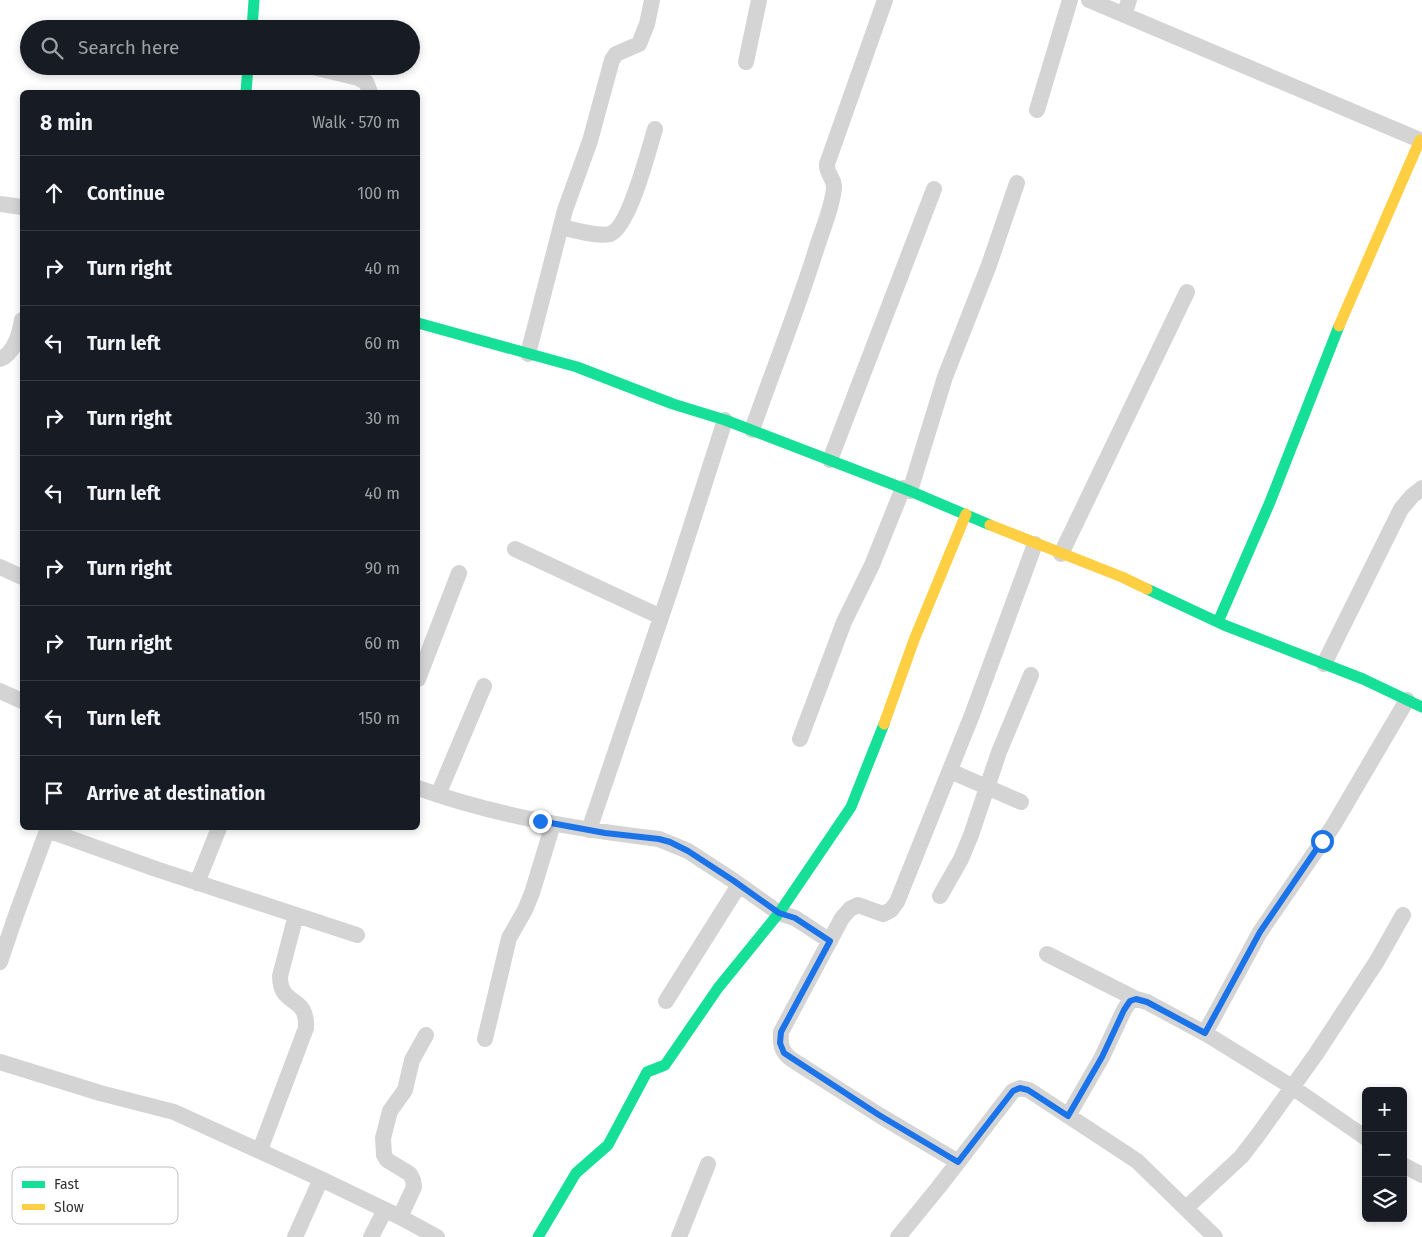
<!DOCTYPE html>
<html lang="en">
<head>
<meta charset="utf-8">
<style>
  body { margin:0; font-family:"Fira Sans",sans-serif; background:#20242c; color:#f1f3f6 }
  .controls { position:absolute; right:15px; bottom:15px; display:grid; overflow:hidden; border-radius:8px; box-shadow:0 2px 8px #0003 }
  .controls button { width:45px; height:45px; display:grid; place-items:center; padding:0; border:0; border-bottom:1px solid #363941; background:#171b24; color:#f1f3f6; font:25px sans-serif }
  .stop { position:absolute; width:15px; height:15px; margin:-11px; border:4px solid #1a73e8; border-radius:50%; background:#fff }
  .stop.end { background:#1a73e8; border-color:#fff; box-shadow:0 1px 5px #0008 }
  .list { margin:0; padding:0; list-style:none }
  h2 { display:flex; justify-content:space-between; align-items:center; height:65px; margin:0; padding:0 20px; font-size:21px }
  h2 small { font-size:16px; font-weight:400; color:#9ea1a6 }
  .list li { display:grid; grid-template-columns:32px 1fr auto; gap:15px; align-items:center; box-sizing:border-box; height:75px; padding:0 20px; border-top:1px solid #363941 }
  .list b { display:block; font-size:19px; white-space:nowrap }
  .list em { font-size:16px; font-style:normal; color:#9ea1a6 }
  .icon { flex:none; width:28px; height:28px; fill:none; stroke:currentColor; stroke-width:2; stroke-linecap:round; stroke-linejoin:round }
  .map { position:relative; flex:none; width:1422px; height:1237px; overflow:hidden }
  .search { position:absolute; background:#171b24; box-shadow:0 2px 8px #0003; left:20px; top:20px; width:400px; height:55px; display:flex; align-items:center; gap:12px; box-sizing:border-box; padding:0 18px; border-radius:28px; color:#9ea1a6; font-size:19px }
  .panel { position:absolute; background:#171b24; box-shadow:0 2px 8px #0003; left:20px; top:90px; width:400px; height:740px; border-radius:8px }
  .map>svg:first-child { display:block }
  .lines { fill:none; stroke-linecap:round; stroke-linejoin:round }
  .street { stroke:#d4d4d4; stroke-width:16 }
  .fast { stroke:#16e098; stroke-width:11 }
  .slow { stroke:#ffcf43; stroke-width:11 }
  .route { stroke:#1a73e8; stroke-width:6 }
  .key { fill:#fff; stroke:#c1c1c1; stroke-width:1 }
  .key-label { font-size:14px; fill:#2f2f2f }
</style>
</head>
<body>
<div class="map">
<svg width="1422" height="1237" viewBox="0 0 1422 1237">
  <rect width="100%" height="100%" fill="#fff"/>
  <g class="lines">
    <path class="street" d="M1089,0L1422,141
      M1124,15L1129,0
      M746,62L759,0
      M309,66L358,78L366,82L370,92
      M1037,110L1070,0
      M0,204L22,207
      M561,227C574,230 598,237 610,234C629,228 649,149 655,129
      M528,354L565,210L590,141L612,60L616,54L639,44L647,24L652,0
      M0,359C14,354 20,333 22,320
      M752,430C773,370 797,311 816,250C822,230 832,209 834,188C835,179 826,174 827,164L885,0
      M830,460L934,189
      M910,491L945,377L989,265L1017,183
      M515,549L661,617
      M1061,554L1187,292
      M0,567L22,577
      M1324,664L1401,509L1412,496L1422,488
      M418,679L459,573
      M0,691L22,701
      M800,739L844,622L872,565L903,488
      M950,771L1021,802
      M418,788C496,816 576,829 659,839L688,851L734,881L779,913L795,918L830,941
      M438,795L484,686
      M47,830L156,869L357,935
      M589,830L674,579L725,420
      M197,883L219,828
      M940,896L961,859L971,835L999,752L1031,675
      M1047,954L1136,999
      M0,962L16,915L48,828
      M666,1001L739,885
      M1205,1033L1260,932L1333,826L1407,700
      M485,1039L509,938L525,910L532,893L553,824
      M0,1062L100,1093L174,1112L321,1179L400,1217L437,1237
      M1068,1116L1102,1057L1124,1010L1130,1001L1136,999L1147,1002L1208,1035L1292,1087L1366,1138
      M260,1150L306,1028C308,994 280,1008 280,976L296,915
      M958,1162L879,1115L791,1059C781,1051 780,1044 781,1032L842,918L850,909L858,905L883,914L891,910L897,902L972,715L1035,544
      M1403,1165L1422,1175
      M1186,1208L1241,1157L1258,1135L1316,1054L1377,961L1403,915
      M400,1217L414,1187L413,1180L410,1174L387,1160L384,1155L383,1138L390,1111L405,1090L412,1060L426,1035
      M295,1237L321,1179
      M371,1237L385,1210
      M679,1237L708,1164
      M898,1237L938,1188L1013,1091L1020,1088L1029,1090L1137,1161L1215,1237"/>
    <path class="fast" d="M252,29L254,0
      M246,92L248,66
      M418,323L577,367L673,404L725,420L910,491L990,525
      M1147,589L1224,625L1363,679L1422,707
      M1218,622L1270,502L1339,326
      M538,1237L576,1173L608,1145L647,1072L665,1065L718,988L779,913L851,807L884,724"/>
    <path class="slow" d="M1339,326L1420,140
      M990,525L1122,577L1147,589
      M884,724L914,640L966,514"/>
  </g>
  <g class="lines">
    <path class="route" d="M540,821L605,833L659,839L670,842L688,851L734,881L779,913L795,918L830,941L781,1032L780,1043L784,1053L879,1115L958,1162L1013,1091L1020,1088L1028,1090L1068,1116L1102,1057L1124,1010L1130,1001L1136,999L1147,1002L1205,1033L1260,932L1322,841"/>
  </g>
  <rect x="12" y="1167" width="166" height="57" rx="8" class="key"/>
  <rect x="22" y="1181" width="23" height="7" fill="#16e098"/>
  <rect x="22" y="1204" width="23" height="6" fill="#ffcf43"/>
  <g class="key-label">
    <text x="54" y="1189">Fast</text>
    <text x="54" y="1212">Slow</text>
  </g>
</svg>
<div class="controls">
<button>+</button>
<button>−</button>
<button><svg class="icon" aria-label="layers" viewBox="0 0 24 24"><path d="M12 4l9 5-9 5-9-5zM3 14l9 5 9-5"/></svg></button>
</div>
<div class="stop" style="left:1322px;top:841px"></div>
<div class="stop end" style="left:540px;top:821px"></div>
<div class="search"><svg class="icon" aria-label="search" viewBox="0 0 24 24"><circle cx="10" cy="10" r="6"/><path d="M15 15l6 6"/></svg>Search here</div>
<section class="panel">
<h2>8 min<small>Walk · 570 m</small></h2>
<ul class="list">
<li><svg class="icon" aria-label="ahead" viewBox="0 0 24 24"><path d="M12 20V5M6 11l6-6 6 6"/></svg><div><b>Continue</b></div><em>100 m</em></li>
<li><svg class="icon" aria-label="right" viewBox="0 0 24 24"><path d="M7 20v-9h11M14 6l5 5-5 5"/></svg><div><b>Turn right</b></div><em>40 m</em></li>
<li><svg class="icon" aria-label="left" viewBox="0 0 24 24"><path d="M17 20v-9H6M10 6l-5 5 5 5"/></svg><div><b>Turn left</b></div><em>60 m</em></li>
<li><svg class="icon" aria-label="right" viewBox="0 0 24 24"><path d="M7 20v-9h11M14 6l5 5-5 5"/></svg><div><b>Turn right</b></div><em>30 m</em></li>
<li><svg class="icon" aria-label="left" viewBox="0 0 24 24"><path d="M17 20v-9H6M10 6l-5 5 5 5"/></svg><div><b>Turn left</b></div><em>40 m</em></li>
<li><svg class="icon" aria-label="right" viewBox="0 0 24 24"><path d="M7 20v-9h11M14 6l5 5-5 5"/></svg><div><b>Turn right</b></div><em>90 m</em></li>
<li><svg class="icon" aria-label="right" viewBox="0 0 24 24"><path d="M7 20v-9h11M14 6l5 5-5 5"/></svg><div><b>Turn right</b></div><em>60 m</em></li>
<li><svg class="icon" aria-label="left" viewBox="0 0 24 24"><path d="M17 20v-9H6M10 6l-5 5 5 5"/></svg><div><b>Turn left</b></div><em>150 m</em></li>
<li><svg class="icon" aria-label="arrive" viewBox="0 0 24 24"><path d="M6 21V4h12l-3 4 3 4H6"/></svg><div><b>Arrive at destination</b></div></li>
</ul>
</section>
</div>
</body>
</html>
